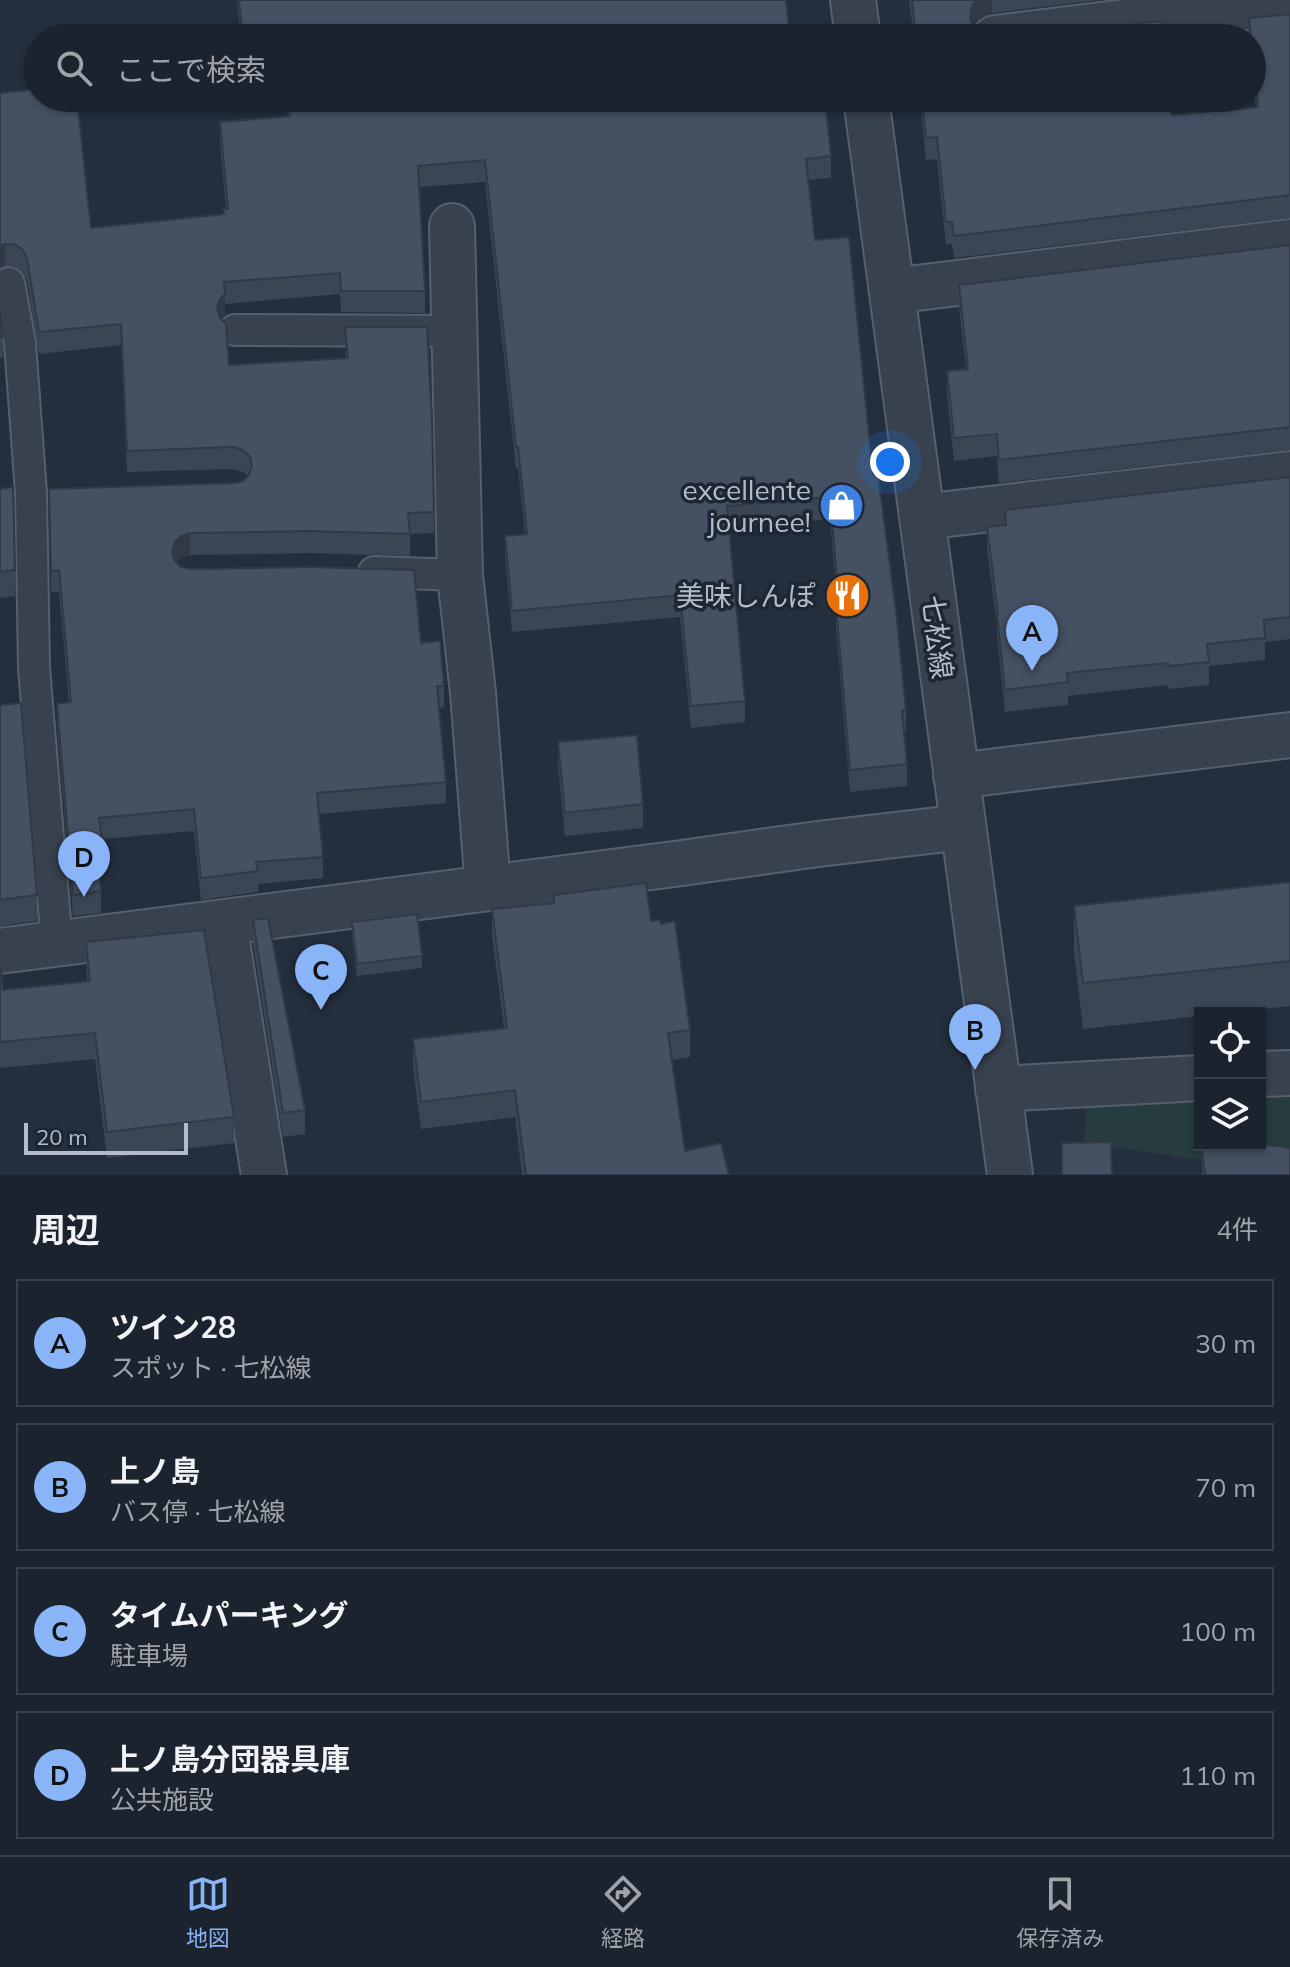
<!DOCTYPE html>
<html lang="ja">
<head>
<meta charset="utf-8">
<style>
  body { margin:0; font-family:Mulish,"Noto Sans JP",sans-serif; background:#282f3a; color:#f1f3f6 }
  .controls { position:absolute; right:24px; bottom:24px; display:grid; overflow:hidden; border-radius:0px; box-shadow:0 2px 6px #0004 }
  .controls button { width:72px; height:72px; display:grid; place-items:center; padding:0; border:0; border-bottom:2px solid #39404a; background:#1b232e; color:#f1f3f6; font:40px sans-serif }
  .scale { position:absolute; left:24px; bottom:20px; width:164px; box-sizing:border-box; padding-left:8px; border:4px solid #b4bcc9; border-top:0; font-size:22px; line-height:28px; white-space:nowrap; color:#b4bcc9; -webkit-text-stroke:6px #1d2633; paint-order:stroke }
  .you { position:absolute; left:890px; top:462px; width:28px; height:28px; margin:-20px; border:6px solid #fff; border-radius:50%; background:#1a73e8; box-shadow:0 0 0 12px #1a73e833 }
  .badge { display:grid; place-items:center; width:52px; height:52px; border-radius:50%; background:#8ab4f8; color:#111; font-size:26px; font-weight:700 }
  .pin { position:absolute; translate:-50% -66px; filter:drop-shadow(0 2px 4px #0008) }
  .pin::after { content:''; position:absolute; top:42px; width:28px; height:24px; background:inherit; clip-path:polygon(0 0,100% 0,50% 100%) }
  .list { margin:0; padding:0; list-style:none }
  h2 { display:flex; justify-content:space-between; align-items:center; height:104px; margin:0; padding:0 32px; font-size:34px }
  h2 small { font-size:26px; font-weight:400; color:#a0a4aa }
  .list li { display:grid; grid-template-columns:52px 1fr auto; gap:24px; align-items:center; box-sizing:border-box; height:128px; margin:0 16px 16px; padding:0 16px; border:2px solid #39404a; border-radius:0px }
  .list b { display:block; font-size:30px; white-space:nowrap }
  .list p { margin:0; font-size:26px; white-space:nowrap; color:#a0a4aa }
  .list em { font-size:26px; font-style:normal; color:#a0a4aa }
  .icon { flex:none; width:44px; height:44px; fill:none; stroke:currentColor; stroke-width:2; stroke-linecap:round; stroke-linejoin:round }
  .map { position:relative; flex:none; width:1290px; height:1175px; overflow:hidden }
  .search { position:absolute; background:#1b232e; box-shadow:0 2px 6px #0004; left:24px; right:24px; top:24px; height:88px; display:flex; align-items:center; gap:20px; box-sizing:border-box; padding:0 28px; border-radius:44px; color:#a0a4aa; font-size:30px }
  .sheet { height:680px; background:#1b232e }
  nav { display:flex; justify-content:space-around; align-items:center; box-sizing:border-box; height:112px; border-top:2px solid #39404a; background:#1b232e; font-size:22px; color:#a0a4aa }
  nav a { display:grid; justify-items:center; gap:4px }
  nav .on { color:#8ab4f8 }
  .map>svg:first-child { display:block }
  .green { fill:#263c3f }
  .lines { fill:none; stroke-linecap:round; stroke-linejoin:round }
  .service-casing { stroke:#565f6c; stroke-width:34 }
  .minor-casing { stroke:#565f6c; stroke-width:48 }
  .tertiary-casing { stroke:#565f6c; stroke-width:48 }
  .service { stroke:#38414e; stroke-width:30 }
  .minor { stroke:#38414e; stroke-width:44 }
  .tertiary { stroke:#38414e; stroke-width:44 }
  .wall { fill:#3b4654 }
  .shaded-wall { fill:#303945 }
  .building { fill:#455162; stroke:#303945; stroke-width:2 }
  .labels { text-anchor:middle; dominant-baseline:central; stroke-width:7; stroke-linejoin:round; paint-order:stroke }
  .poi-label { font-size:28px; fill:#b4bcc9; stroke:#1d2633; text-anchor:end }
  .street-label { font-size:28px; fill:#b4bcc9; stroke:#1d2633 }
</style>
</head>
<body>
<div class="map">
<svg width="1290" height="1175" viewBox="0 0 1290 1175">
  <rect width="100%" height="100%" fill="#242f3e"/>
  <path class="green" d="M1290,1090V1173L1084,1143L1086,1097L1200,1093V1145H1260V1091Z"/>
  <g class="lines">
    <defs>
      <path id="service" d="M9,283L20,343L31,493L34,668L57,945
        M235,330L454,331
        M374,572L460,575"/>
      <path id="minor" d="M995,38L1290,2
        M452,226L460,575L473,693L488,888
        M892,291L1290,242
        M922,517L1290,474
        M224,923L264,1175
        M0,951L682,863L818,844L963,827
        M1260,1074L1290,1073
        M998,1089L1200,1078"/>
      <path id="tertiary" d="M853,0L858,38
        M866,98L1010,1175
        M956,776L1290,735"/>
    </defs>
    <use href="#service" class="service-casing"/>
    <use href="#minor" class="minor-casing"/>
    <use href="#tertiary" class="tertiary-casing"/>
    <use href="#service" class="service"/>
    <use href="#minor" class="minor"/>
    <use href="#tertiary" class="tertiary"/>
  </g>
  <path class="wall" d="M237,0H786L790,38H241Z
    M909,0H1100L992,13L979,19L974,26L976,31L985,38H914Z
    M1290,14V218L954,258L952,244L946,245L937,159L926,160L920,98H1169L1171,114L1173,115L1256,107L1252,73V38H1249V18Z
    M0,93L91,228L223,214L226,209L220,144V122L288,116L286,98H825L831,156V178L808,180L815,240L873,474L906,710V732H904L907,764V786L850,792L836,626V604H837L830,519L729,528L745,701V722L691,728L680,617L512,632L505,557V536L525,534L518,468L516,469L485,182L419,187L425,291V313L341,312L340,294L225,304V316L221,319L229,365L346,358L345,327L434,512V533L410,534V556L310,553L190,555L181,557L176,562L181,567L421,643L444,686V707L439,708L446,782V803L319,814L323,857V878L258,884V892L201,900L194,831L102,839L103,868L99,869L101,891V913L73,916L57,725V704L69,702L59,592H51L49,489L235,483L243,481L248,476L243,472L233,469L127,472L121,345L39,354L27,280L22,271L14,266H5L0,268Z
    M1290,245V450L999,483L997,456L954,461L947,394V371L966,369L959,308V285Z
    M0,312L3,336V358H0Z
    M1290,477V639L1265,642V660L1209,666V685L1168,689V685L1068,696V705L1005,712L997,636V624L987,550V527L1005,525V510Z
    M0,489L15,570V596L0,598Z
    M0,705L37,895V921L0,926Z
    M558,742L643,804V828L565,836L558,766Z
    M1290,882V1006L1227,1013H1200V1016L1083,1029L1074,951V906Z
    M554,895L651,921L690,1030V1057L672,1060L685,1151L729,1175H522L515,1117L421,1129L413,1066V1039L504,1028L492,936V909L554,903Z
    M253,920L305,1110V1134L283,1137L253,944Z
    M352,922L422,956V968L357,976L352,935Z
    M86,942L234,1117V1143L107,1158L95,1059L0,1068V965L3,990L87,981Z
    M1202,1150L1290,1175H1202Z"/>
  <path class="shaded-wall" d="M977,0H992V13L979,19L972,29L970,18L972,6Z
    M5,244V266L0,268V246Z
    M225,294V316L219,322L217,309L219,300Z
    M190,533V555L181,557L175,564L172,552L175,542L181,536Z"/>
  <path class="building" d="M239,0H786L790,38H282L280,25L242,29Z
    M912,0H977L972,6L970,18L976,31L985,38H916Z
    M1290,14V195L954,236L952,222H946L937,137L926,138L922,98H1169L1171,114L1173,115L1258,107L1252,50V38H1251L1249,18Z
    M1160,21L1162,38H1017Z
    M38,89V98H77L91,228L224,214L223,209H228L220,122L290,116L288,98H825L831,156L806,159L815,240L849,237L873,474H878L896,611L906,710L902,711L907,764L850,770L836,604H839L830,497L727,506L745,701L691,706L680,595L512,611L505,536L527,534L518,447H516L485,160L418,166L425,291H341L340,273L224,282L225,294L219,300L217,309L220,318L226,324L229,365L348,358L345,327H427L432,420L434,512L408,513L410,534L310,531L190,533L181,536L175,542L172,552L175,561L181,567L190,569L310,567L414,570L421,643L440,641L444,686H437L446,782L317,793L323,857L256,862L258,871L201,878L194,809L99,818L103,847L97,848L101,891L73,895L57,704L71,702L59,570L51,571L49,489L235,483L243,481L249,475L252,466L250,457L243,450L233,447L127,451L121,324L39,332L27,258L22,249L14,244H5L0,246V93Z
    M1290,245V427L999,460L997,434L954,438L947,371L968,369L959,285Z
    M0,312L3,336L0,337Z
    M1290,477V617L1264,620L1265,638L1207,644L1209,662L1168,666V663L1067,673L1068,682L1005,690L997,614H998L987,527L1006,525L1005,510Z
    M13,487L15,570L0,572V489Z
    M21,703L37,895L0,900V705Z
    M637,735L643,804L565,813L558,742Z
    M1290,882V961L1083,983L1074,906Z
    M646,883L651,921L660,920L661,924L675,921L690,1030L668,1033L685,1151L721,1143L729,1175H526L515,1090L421,1102L413,1039L507,1028L492,909L554,903V895Z
    M417,914L422,956L357,964L352,922Z
    M268,918L305,1110L283,1113L253,920Z
    M204,930L234,1117L107,1132L95,1033L0,1042V965L3,990L90,981L86,942Z
    M1111,1142L1112,1175H1062V1143Z
    M1260,1144L1290,1148V1175H1205L1202,1150L1246,1145H1260Z"/>
  <defs>
    <symbol id="shop-disc" viewBox="-11 -11 22 22"><circle r="9.5" fill="#3f7fe0" stroke="#1d2633"/><path d="M-5-2.5h2.3a2.7 3.5 0 0 1 5.4 0H5L5.5 6h-11ZM-1.5-2.5h3a1.5 2.3 0 0 0-3 0Z" fill="#fff"/></symbol>
    <symbol id="restaurant-disc" viewBox="-11 -11 22 22"><circle r="9.5" fill="#e8710a" stroke="#1d2633"/><path d="M-5-6h1v4h1v-4h1v4h1v-4h1v5L-1.5 .5V6h-2V.5L-5-1ZM5-6V6H3V1.5H1.5Q1.5-4 5-6Z" fill="#fff"/></symbol>
  </defs>
  <g fill-rule="evenodd">
    <use href="#shop-disc" x="816" y="480" width="51" height="51"/>
    <use href="#restaurant-disc" x="822" y="570" width="51" height="51"/>
  </g>
  <g class="labels">
    <g class="poi-label">
      <text x="811" y="489">excellente<tspan x="811" dy="32">journee!</tspan></text>
      <text x="816" y="595">美味しんぽ</text>
    </g>
    <g class="street-label">
      <text transform="translate(938 637) rotate(83)">七松線</text>
    </g>
  </g>
</svg>
<div class="controls">
<button><svg class="icon" aria-label="locate" viewBox="0 0 24 24"><circle cx="12" cy="12" r="6"/><path d="M12 2v4M12 18v4M2 12h4M18 12h4"/></svg></button>
<button><svg class="icon" aria-label="layers" viewBox="0 0 24 24"><path d="M12 4l9 5-9 5-9-5zM3 14l9 5 9-5"/></svg></button>
</div>
<div class="scale">20 m</div>
<div class="you"></div>
<div class="pin badge" style="left:1032px;top:671px">A</div>
<div class="pin badge" style="left:975px;top:1070px">B</div>
<div class="pin badge" style="left:321px;top:1010px">C</div>
<div class="pin badge" style="left:84px;top:897px">D</div>
<div class="search"><svg class="icon" aria-label="search" viewBox="0 0 24 24"><circle cx="10" cy="10" r="6"/><path d="M15 15l6 6"/></svg>ここで検索</div>
</div>
<section class="sheet">
<h2>周辺<small>4件</small></h2>
<ul class="list">
<li><span class="badge">A</span><div><b>ツイン28</b><p>スポット · 七松線</p></div><em>30 m</em></li>
<li><span class="badge">B</span><div><b>上ノ島</b><p>バス停 · 七松線</p></div><em>70 m</em></li>
<li><span class="badge">C</span><div><b>タイムパーキング</b><p>駐車場</p></div><em>100 m</em></li>
<li><span class="badge">D</span><div><b>上ノ島分団器具庫</b><p>公共施設</p></div><em>110 m</em></li>
</ul>
</section>
<nav>
<a class="on"><svg class="icon" aria-label="map" viewBox="0 0 24 24"><path d="M3 6l6-2 6 2 6-2v14l-6 2-6-2-6 2zM9 4v14M15 6v14"/></svg>地図</a>
<a><svg class="icon" aria-label="directions" viewBox="0 0 24 24"><path d="M12 3l9 9-9 9-9-9zM9 14v-3h6M13 9l2 2-2 2"/></svg>経路</a>
<a><svg class="icon" aria-label="saved" viewBox="0 0 24 24"><path d="M7 4h10v16l-5-4-5 4z"/></svg>保存済み</a>
</nav>
</body>
</html>
